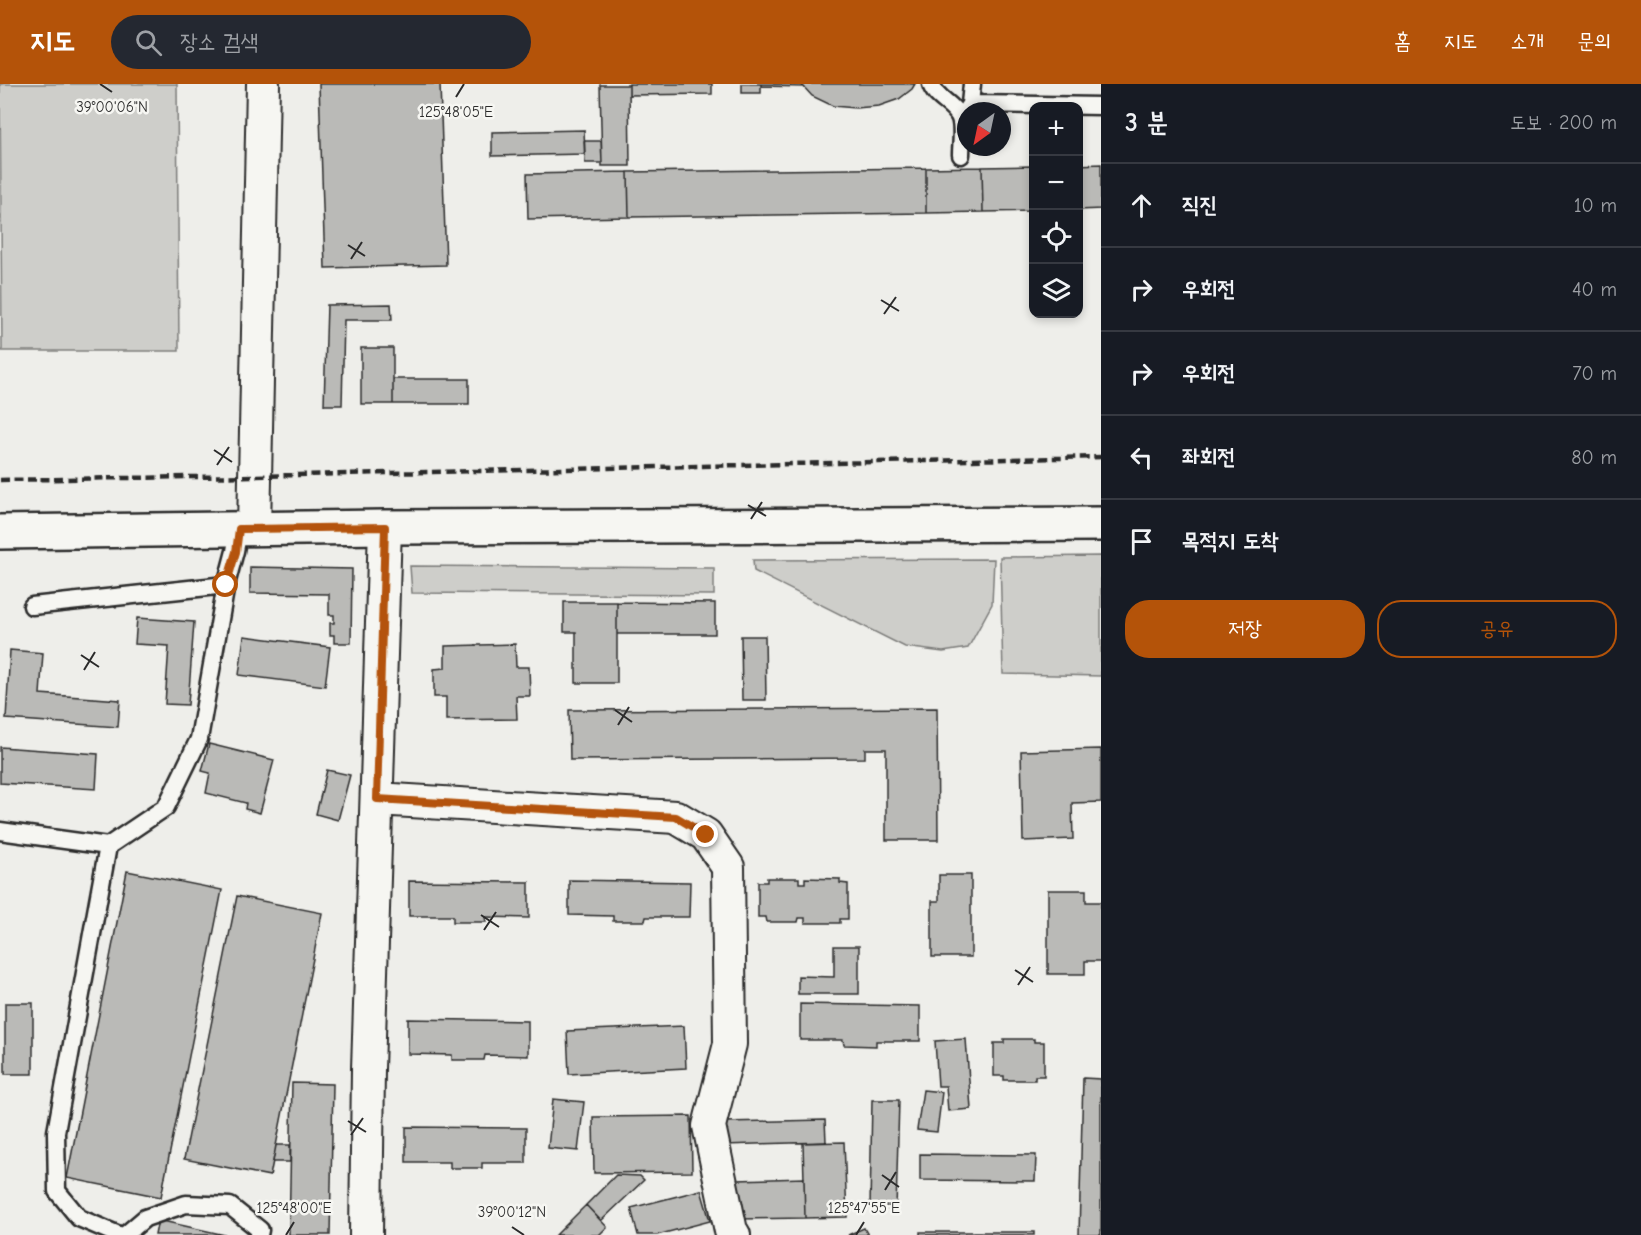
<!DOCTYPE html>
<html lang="ko">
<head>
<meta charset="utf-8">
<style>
  body { margin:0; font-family:"Comic Neue","Poor Story",sans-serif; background:#242831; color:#f1f3f6 }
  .controls { position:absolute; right:18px; top:18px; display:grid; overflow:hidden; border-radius:12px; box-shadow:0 3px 9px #0003 }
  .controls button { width:54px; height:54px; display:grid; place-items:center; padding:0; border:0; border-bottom:2px solid #363941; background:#171b24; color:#f1f3f6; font:30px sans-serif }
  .compass { position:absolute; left:957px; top:18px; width:54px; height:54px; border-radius:50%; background:#171b24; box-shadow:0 3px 9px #0003; rotate:213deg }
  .stop { position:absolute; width:18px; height:18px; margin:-14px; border:4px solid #b45309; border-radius:50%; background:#fff }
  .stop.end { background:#b45309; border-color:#fff; box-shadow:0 2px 6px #0008 }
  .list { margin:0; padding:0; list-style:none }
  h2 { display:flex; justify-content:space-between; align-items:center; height:78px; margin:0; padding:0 24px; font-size:26px }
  h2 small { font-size:20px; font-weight:400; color:#9ea1a6 }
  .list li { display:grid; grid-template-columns:39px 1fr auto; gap:18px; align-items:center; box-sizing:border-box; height:84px; padding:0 24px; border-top:2px solid #363941 }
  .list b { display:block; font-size:22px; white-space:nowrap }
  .list em { font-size:20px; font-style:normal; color:#9ea1a6 }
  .actions { display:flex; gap:12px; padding:18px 24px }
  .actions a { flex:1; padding:14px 0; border:2px solid #b45309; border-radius:24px; text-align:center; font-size:21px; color:#b45309 }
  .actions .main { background:#b45309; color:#fff }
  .icon { flex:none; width:33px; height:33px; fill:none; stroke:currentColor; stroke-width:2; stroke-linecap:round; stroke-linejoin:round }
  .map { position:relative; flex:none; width:1101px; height:1151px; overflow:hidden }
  header { display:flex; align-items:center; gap:36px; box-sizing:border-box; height:84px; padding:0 30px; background:#b45309; color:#fff }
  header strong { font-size:28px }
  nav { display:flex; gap:33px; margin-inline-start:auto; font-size:21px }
  .search { width:420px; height:54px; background:#242831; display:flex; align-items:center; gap:15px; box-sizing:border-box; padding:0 21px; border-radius:33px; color:#9ea1a6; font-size:22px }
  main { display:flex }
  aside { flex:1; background:#171b24 }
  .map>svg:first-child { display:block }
  .green { fill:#cececa; stroke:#7c7c7a; stroke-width:1.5 }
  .building { fill:#babab7; stroke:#2b2b2b; stroke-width:1.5 }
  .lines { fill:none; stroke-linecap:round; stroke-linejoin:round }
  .service-casing { stroke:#2b2b2b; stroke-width:21 }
  .minor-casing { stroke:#2b2b2b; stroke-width:36 }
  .secondary-casing { stroke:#2b2b2b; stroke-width:38 }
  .service { stroke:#f6f6f2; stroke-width:16 }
  .minor { stroke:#f6f6f2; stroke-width:32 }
  .secondary { stroke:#f6f6f2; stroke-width:33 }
  .rail { stroke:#2b2b2b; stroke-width:4.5; stroke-dasharray:9 4.5; stroke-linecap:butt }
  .route { stroke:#b45309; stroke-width:8 }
  .ticks { fill:none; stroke:#2b2b2b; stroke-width:2 }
  .ticks-label { font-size:15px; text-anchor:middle; fill:#2b2b2b; stroke:#f6f6f2; stroke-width:5; stroke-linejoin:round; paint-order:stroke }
</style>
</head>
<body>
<header>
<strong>지도</strong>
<div class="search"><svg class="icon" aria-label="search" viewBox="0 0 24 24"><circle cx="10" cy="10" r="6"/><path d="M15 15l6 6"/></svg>장소 검색</div>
<nav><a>홈</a><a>지도</a><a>소개</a><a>문의</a></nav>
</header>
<main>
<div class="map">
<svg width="1101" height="1151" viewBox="0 0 1101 1151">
  <rect width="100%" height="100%" fill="#eeeeea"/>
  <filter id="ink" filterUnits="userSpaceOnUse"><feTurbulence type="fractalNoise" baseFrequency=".0167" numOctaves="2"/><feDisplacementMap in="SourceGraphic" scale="12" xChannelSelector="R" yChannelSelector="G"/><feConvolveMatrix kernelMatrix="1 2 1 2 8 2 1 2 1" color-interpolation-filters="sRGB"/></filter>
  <g filter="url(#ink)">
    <path class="green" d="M0,0H177L179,267H2Z
      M1101,472V592L1003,590L1000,473Z
      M994,475L992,520L968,564L943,568L905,563L754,487L753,476Z
      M410,482L714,484V511L412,509Z"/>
    <path class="building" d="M319,0H440L446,181L325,184Z
      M712,0V10L629,11V0Z
      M742,0H761V9H742Z
      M761,0H801L804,3L761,2Z
      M801,0H915L912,5L899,15L879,22L856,24L833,22L812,12Z
      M600,1H629L630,82H602Z
      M584,46L585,70L492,72V48Z
      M584,57H601L602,79H585Z
      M1101,80V125L1078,126V81Z
      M1034,82V127L983,128L982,83Z
      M982,83L983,128L926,129V84Z
      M926,84V129L629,133L628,88Z
      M628,88L629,133L528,135L527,90Z
      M391,220L392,236H344L342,321H324L327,221Z
      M361,264H393V320H361Z
      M393,295H469V320H393Z
      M250,483L352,485L351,559H334V551H330V539H334V531H329V510L250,509Z
      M564,518H617V599H576V548H564Z
      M617,518L715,519V550H617Z
      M137,534L194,538L188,621L165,620L169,562L135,560Z
      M244,552L330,563L325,602L239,591Z
      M741,552H765L766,616H742Z
      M515,560L516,583H529L530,612H516L517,635L446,636V613H434V585L445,584V562Z
      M10,566L43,569L40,610L120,616L118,643L6,635Z
      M937,624L938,756H886V665H865V674L570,676L569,626Z
      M209,660L274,676L260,729L245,725L246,719L206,709L210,689L202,687Z
      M0,663L98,670L96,705L0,699Z
      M1101,665V718L1072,719L1073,755L1023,757L1021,667Z
      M327,686L350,691L338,736L316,730Z
      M127,787L222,806L161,1113L67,1094Z
      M939,791H971V873H932V817H939Z
      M767,794H799V799H805V794L840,795V799L848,800V835H840V839H805V834H799L798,838H767L766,833H758V798H767Z
      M569,796L690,798L689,833H646L645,837H613V832L569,831Z
      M409,797L529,798V834L485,833L486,838H453V832H409Z
      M1048,806H1086V818H1101V877H1085V890H1048Z
      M237,812L322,829L270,1092L184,1075Z
      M834,862H859V910H798V892L834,893Z
      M5,919H33V990H5Z
      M800,920L920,922V957H876V962L844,961L843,956H800Z
      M408,935L528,937V972L485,971L484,976H452V971L408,970Z
      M684,942L686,984L569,990L567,947Z
      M966,955L971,1025L948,1027L946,1002H938L935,957Z
      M1004,955H1034V958H1044V992H1035V996H1004V992H994V959H1004Z
      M1083,994L1101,995V1151H1079Z
      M292,999L333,1000L330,1151H289Z
      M923,1006L942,1008L937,1048L917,1046Z
      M553,1015L584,1018L578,1067L548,1064Z
      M872,1016H899L896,1125L870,1124Z
      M691,1032L692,1088L594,1089L593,1033Z
      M825,1036L826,1058L724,1061V1038Z
      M406,1043L526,1044V1079H482V1084H450V1078H406Z
      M844,1058L847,1133L805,1134L803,1059Z
      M276,1061H290V1078H273Z
      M920,1070L1036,1071L1035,1097L920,1096Z
      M616,1091L640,1092L644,1096L601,1137L586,1121Z
      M804,1094L805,1134L738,1135L737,1096Z
      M701,1106L710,1137L657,1151H638L631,1124Z
      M586,1121L607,1143L599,1151H556Z
      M158,1136L225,1151H155Z
      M864,1144L868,1151H848Z
      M920,1148H1034V1151H920Z"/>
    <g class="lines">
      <defs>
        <path id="service" d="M931,0C935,14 952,19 959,32C964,41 961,61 961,71
          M970,20L1101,22
          M965,28L970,20L972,0
          M32,522L226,501
          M0,747L108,762
          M119,1151L79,1134L57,1107L56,1048L108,762L166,723L199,655L226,501L235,467L239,445
          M125,1151L145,1134L186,1120L230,1122L260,1146L259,1151"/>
        <path id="minor" d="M254,445L263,0
          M377,715L676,733L706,751L728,783L730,960L709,1042L731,1147L734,1151
          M366,1151L368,985L385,443"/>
        <path id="secondary" d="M0,448L385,443L1101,440"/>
      </defs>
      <use href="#service" class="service-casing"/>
      <use href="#minor" class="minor-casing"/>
      <use href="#secondary" class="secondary-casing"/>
      <use href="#service" class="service"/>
      <use href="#minor" class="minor"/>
      <use href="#secondary" class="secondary"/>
      <path class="rail" d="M0,396L254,392L1101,373"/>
    </g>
  </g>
  <g class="lines" filter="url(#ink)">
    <path class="route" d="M226,501L236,468L239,445L385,443L377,715L676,733L706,751"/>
  </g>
  <path class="ticks" d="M100,0L112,8M456,13L464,0M348,161L365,172M351,175L362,158M881,216L899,227M884,230L896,213M214,366L232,378M217,381L229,363M748,421L766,432M751,435L762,418M81,571L99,583M84,586L95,568M615,626L632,638M618,641L629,623M481,831L499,843M484,846L496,828M1015,886L1033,898M1018,901L1030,883M348,1037L366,1048M351,1051L363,1034M882,1091L899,1103M885,1106L896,1088M512,1143L524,1151M286,1151L294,1138M856,1151L864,1138"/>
  <g class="ticks-label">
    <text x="112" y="28">39°00'06"N</text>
    <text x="456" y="33">125°48'05"E</text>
    <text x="294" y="1129">125°48'00"E</text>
    <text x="864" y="1129">125°47'55"E</text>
    <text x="512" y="1133">39°00'12"N</text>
  </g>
</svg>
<div class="controls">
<button>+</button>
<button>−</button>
<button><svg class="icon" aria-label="locate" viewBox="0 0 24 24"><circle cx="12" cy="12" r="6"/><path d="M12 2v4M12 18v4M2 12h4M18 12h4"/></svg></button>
<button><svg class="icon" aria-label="layers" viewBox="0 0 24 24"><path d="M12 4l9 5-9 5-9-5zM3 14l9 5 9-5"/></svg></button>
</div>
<svg class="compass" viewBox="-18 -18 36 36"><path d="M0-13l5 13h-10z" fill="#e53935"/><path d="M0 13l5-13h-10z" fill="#9ea1a6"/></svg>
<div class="stop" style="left:226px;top:501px"></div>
<div class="stop end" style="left:706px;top:751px"></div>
</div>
<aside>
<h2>3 분<small>도보 · 200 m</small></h2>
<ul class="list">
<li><svg class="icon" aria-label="ahead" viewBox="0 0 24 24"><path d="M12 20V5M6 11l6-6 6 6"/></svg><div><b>직진</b></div><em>10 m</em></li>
<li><svg class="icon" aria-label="right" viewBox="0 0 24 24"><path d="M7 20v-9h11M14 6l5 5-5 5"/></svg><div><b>우회전</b></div><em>40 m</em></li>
<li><svg class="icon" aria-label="right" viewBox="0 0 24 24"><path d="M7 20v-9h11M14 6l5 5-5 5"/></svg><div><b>우회전</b></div><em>70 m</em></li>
<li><svg class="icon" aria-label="left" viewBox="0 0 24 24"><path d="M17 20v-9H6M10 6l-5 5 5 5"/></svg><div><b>좌회전</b></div><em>80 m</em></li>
<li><svg class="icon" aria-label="arrive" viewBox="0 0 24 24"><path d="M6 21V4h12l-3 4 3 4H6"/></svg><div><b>목적지 도착</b></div></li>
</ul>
<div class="actions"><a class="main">저장</a><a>공유</a></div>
</aside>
</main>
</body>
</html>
